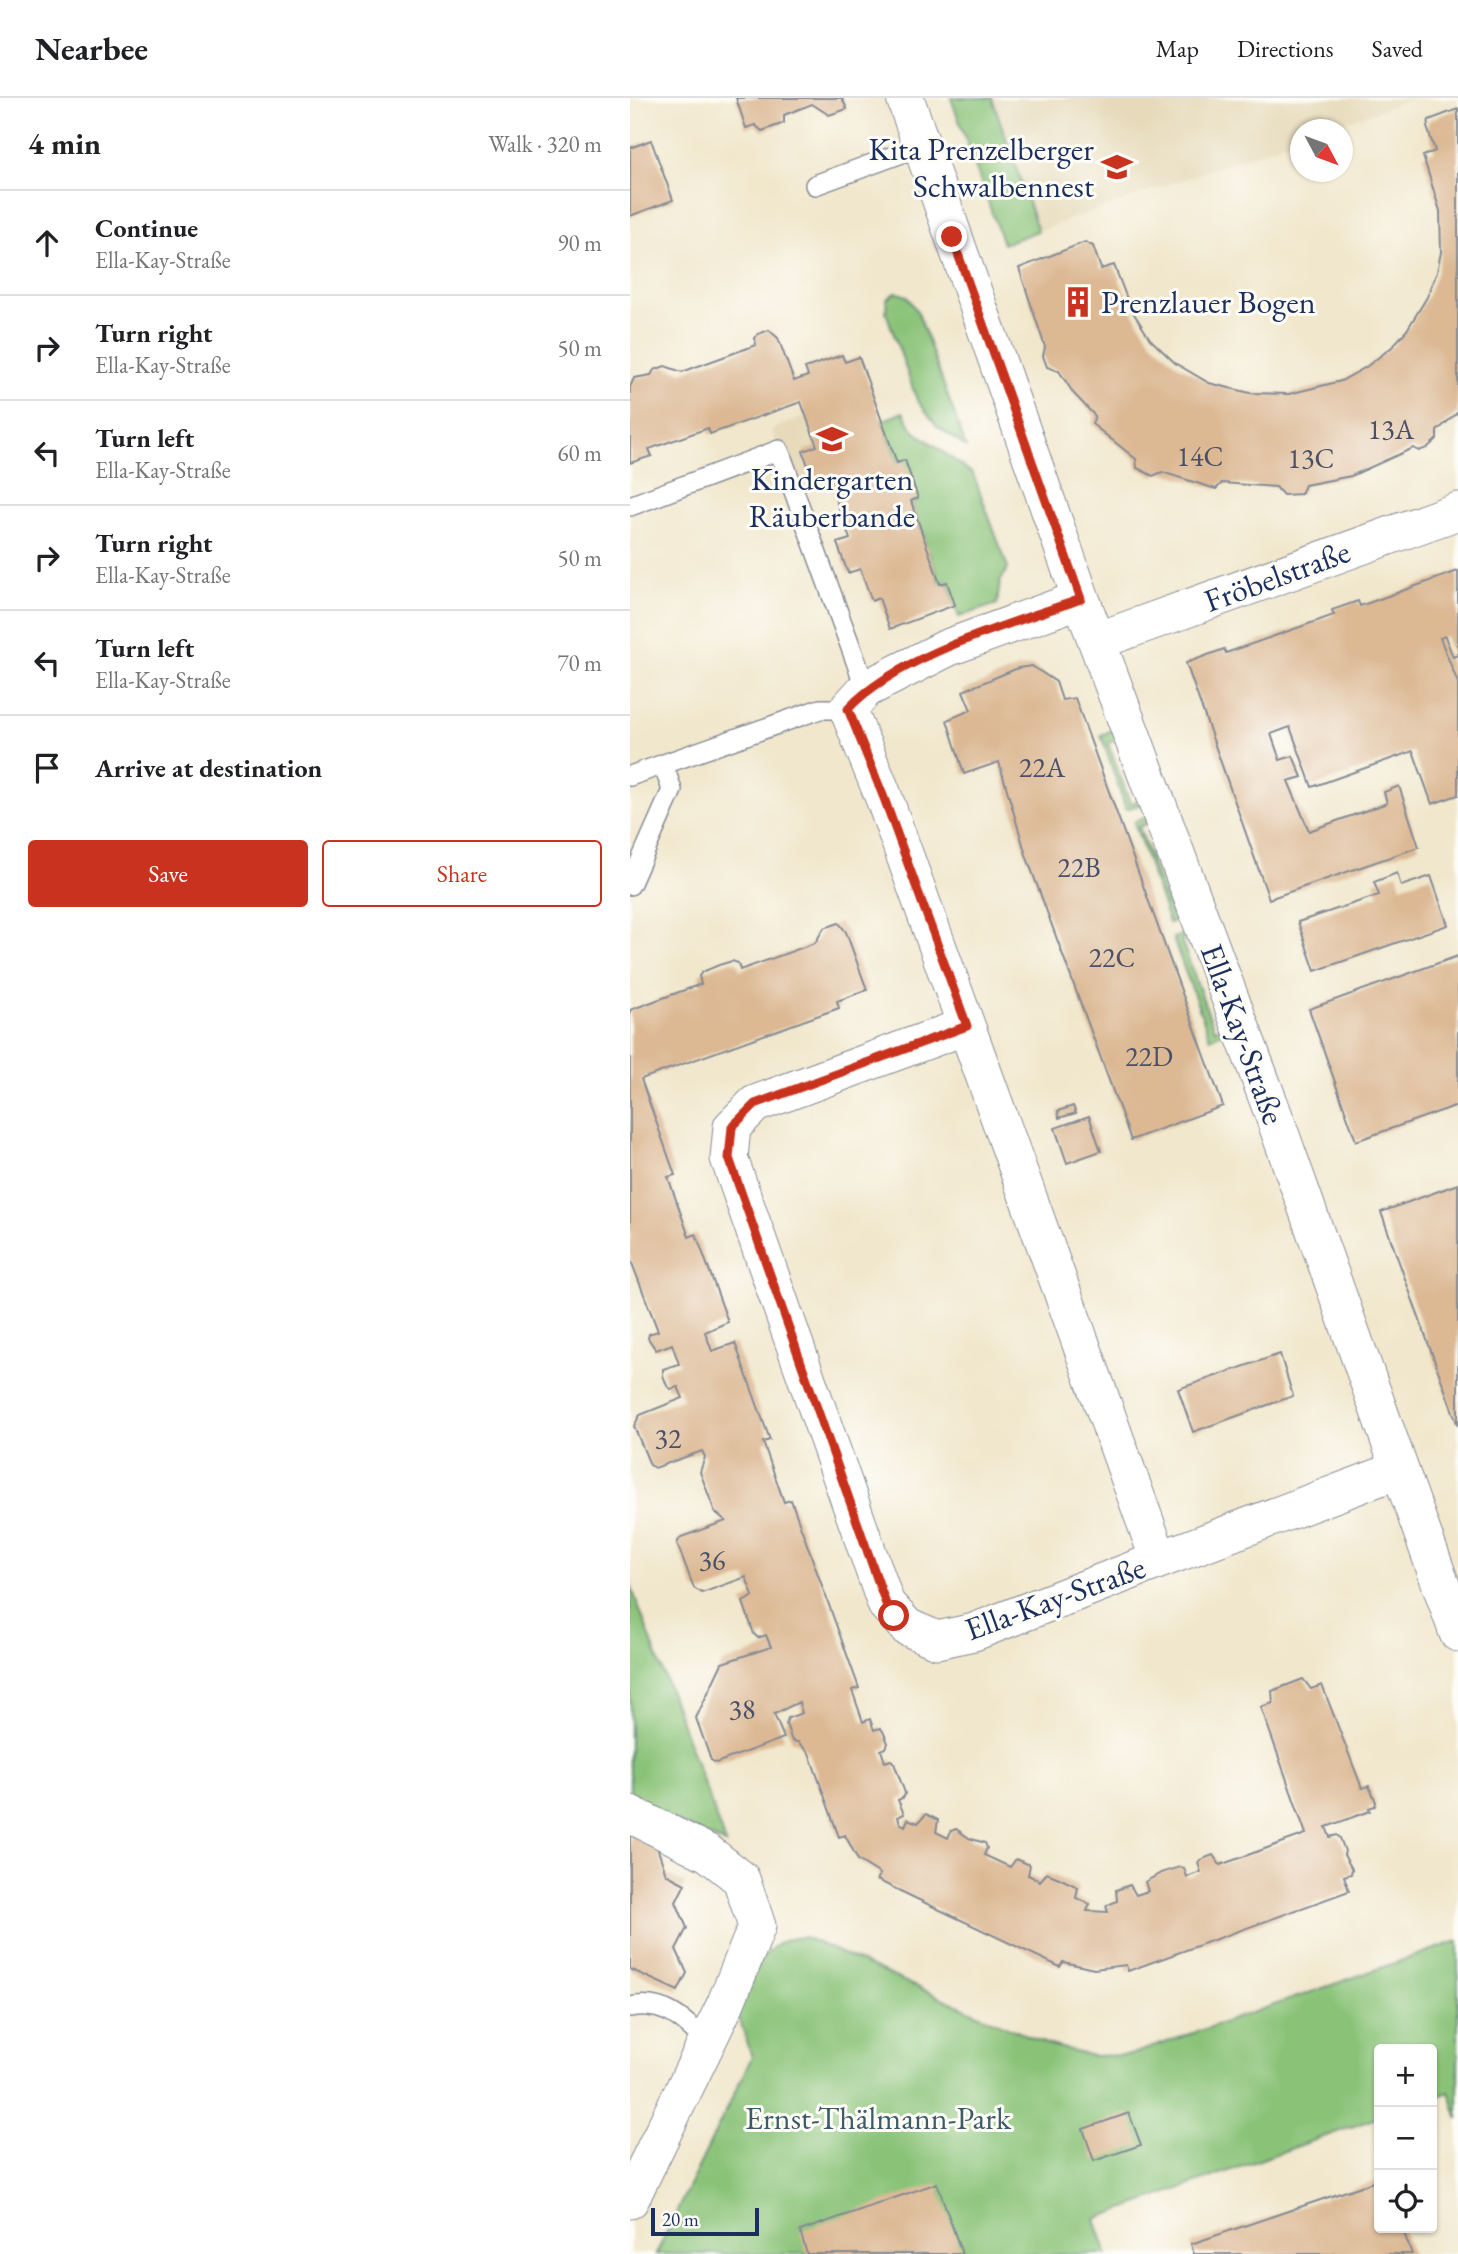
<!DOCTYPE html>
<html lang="en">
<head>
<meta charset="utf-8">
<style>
  body { margin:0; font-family:"EB Garamond",serif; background:#f2f2f2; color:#202124 }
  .controls { position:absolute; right:21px; bottom:21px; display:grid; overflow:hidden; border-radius:7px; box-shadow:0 2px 5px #0004 }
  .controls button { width:63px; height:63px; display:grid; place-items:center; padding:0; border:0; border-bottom:2px solid #e0e0e0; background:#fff; color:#202124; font:35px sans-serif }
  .compass { position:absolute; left:660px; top:21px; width:63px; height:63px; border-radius:50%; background:#fff; box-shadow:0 2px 5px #0004; rotate:131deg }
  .scale { position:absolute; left:21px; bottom:18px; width:108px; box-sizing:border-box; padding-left:7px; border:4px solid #1b2f5e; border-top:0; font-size:19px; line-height:24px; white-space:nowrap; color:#1b2f5e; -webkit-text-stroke:5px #fdfcf7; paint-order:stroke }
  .stop { position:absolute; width:21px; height:21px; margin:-16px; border:5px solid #c8321e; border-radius:50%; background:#fff }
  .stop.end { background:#c8321e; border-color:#fff; box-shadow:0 2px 7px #0008 }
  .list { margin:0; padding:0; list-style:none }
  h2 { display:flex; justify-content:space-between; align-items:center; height:91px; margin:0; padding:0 28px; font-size:30px }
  h2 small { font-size:23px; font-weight:400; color:#757577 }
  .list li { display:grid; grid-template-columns:46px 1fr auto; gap:21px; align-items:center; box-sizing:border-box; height:105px; padding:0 28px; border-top:2px solid #e0e0e0 }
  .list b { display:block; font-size:26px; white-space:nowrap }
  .list p { margin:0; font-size:23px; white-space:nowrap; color:#757577 }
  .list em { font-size:23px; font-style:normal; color:#757577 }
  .actions { display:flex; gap:14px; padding:21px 28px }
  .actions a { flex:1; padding:16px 0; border:2px solid #c8321e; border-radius:7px; text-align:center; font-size:24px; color:#c8321e }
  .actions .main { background:#c8321e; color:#fff }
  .icon { flex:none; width:38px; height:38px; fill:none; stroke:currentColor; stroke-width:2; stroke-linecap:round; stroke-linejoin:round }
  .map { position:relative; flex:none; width:828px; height:2156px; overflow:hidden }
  header { display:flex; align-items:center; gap:42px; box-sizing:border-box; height:98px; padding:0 35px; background:#fff; border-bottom:2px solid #e0e0e0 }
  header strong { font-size:33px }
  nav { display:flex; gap:38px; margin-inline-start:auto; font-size:24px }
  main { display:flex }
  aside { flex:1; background:#fff }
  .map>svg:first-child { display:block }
  .built { fill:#e6daba }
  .green { fill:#8ac378; stroke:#52796b; stroke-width:2 }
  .building { fill:#dcb893 }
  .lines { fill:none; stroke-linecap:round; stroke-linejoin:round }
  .service-casing { stroke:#868b95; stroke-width:22 }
  .minor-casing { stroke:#868b95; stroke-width:39 }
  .service { stroke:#fff; stroke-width:19 }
  .minor { stroke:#fff; stroke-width:37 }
  .route { stroke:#c8321e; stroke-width:9 }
  .labels { text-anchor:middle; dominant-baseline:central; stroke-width:6; stroke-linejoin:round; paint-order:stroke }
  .number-label { font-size:28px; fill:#4b516b }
  .poi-label { font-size:32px; fill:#1b2f5e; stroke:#fdfcf7; text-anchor:end }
  .street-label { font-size:32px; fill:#1b2f5e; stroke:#fdfcf7 }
  .park-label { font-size:32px; fill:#3c5b66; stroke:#fdfcf7 }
</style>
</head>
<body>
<header>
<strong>Nearbee</strong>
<nav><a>Map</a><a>Directions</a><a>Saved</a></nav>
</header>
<main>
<aside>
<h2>4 min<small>Walk · 320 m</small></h2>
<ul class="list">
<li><svg class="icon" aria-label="ahead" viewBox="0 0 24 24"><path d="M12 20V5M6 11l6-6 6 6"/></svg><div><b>Continue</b><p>Ella-Kay-Straße</p></div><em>90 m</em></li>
<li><svg class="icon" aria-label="right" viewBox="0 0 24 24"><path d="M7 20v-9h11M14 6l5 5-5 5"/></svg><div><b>Turn right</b><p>Ella-Kay-Straße</p></div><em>50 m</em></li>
<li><svg class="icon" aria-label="left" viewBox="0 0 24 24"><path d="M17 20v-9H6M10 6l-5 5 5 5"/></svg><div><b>Turn left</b><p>Ella-Kay-Straße</p></div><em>60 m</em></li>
<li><svg class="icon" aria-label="right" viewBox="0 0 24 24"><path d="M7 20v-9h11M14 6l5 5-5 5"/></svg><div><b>Turn right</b><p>Ella-Kay-Straße</p></div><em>50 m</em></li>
<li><svg class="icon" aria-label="left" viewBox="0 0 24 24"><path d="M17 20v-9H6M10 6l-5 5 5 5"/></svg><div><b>Turn left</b><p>Ella-Kay-Straße</p></div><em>70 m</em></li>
<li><svg class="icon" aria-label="arrive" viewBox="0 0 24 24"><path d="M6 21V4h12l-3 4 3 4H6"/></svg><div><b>Arrive at destination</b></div></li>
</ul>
<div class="actions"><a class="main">Save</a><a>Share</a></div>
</aside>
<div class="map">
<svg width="828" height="2156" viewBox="0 0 828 2156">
  <rect width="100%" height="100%" fill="#fdfcf7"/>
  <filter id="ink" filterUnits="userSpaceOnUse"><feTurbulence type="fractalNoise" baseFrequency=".0143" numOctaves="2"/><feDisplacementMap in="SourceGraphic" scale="14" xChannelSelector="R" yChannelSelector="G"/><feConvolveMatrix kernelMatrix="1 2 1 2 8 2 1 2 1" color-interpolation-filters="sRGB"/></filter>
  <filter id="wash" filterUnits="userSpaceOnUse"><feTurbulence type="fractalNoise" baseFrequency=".00686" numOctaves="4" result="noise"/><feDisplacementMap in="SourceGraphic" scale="28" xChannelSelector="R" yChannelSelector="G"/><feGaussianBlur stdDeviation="1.57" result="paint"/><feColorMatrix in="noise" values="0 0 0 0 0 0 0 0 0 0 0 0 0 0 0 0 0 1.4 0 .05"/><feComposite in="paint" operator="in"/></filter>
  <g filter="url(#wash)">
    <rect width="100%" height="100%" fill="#f1e7cc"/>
    <path class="built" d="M362,0H784L695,31L670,32V40L408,133Z
      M242,295L263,354L183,383L157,375L142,331Z"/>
    <path class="green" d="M321,0H362L408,133L373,146Z
      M266,194L277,198L288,215L336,349L307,328L287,302L256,214L257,201Z
      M273,314L283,332L343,376L378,470L370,484L367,506L329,519L317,484L310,486L281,403L275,362L267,365L252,323Z
      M485,631L488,641L478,645L500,705L511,702L512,706L496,711L471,637Z
      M517,719L519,724L509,729L542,818L552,815L554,820L539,825L504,724Z
      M560,834L561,838L551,842L584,931L594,928L596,934L580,940L543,840Z
      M0,1485L96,1746L0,1702Z
      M174,1839L416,1946L463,1958L500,1957L828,1843V2021L819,1994L802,2000V1951H749V2019L465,2121L477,2156H26L122,1959L107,1913C123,1880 131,1840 174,1839Z"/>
    <g id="blocks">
      <path class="building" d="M106,0H212L217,11L199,17L182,6L154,17V25L132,33L125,27L116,30Z
        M828,11V314L807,333V341L797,350L789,353L783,350L721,378L675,387L671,396L653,397L646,389L592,385L586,391L532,374L523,378L507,370L506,361L462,326L465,318L444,296L429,273L417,269L413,258L415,249L389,170L455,144L463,148L471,171L484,167L501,211L520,241L545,265L579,285L620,295L659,296L711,283L736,269L762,249L777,232L797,199L807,174L811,154L810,113L793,58L805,53L797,29L799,22Z
        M21,42L43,102L0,118V50Z
        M139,232L148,240L164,283L178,278L175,270L212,257L215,264L229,259L267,365L275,362L288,400L281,403L310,486L317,484L325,507L260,531L249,500L242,503L230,471L218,475L207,445L220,441L197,377L183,383L173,353L187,348L171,304L80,336L78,330L19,351L22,358L0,365V289L4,280L21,277L24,272L35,268L52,274L126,247L125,240L128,236Z
        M828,473V557L823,559L815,538L810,540L828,585V697L802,706L783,653L682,689L660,629L641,636L650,662L663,658L672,679L658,683L679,733L757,705L754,694L769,688L789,749L639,801L556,565L594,551L596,555L704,517L702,512L728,503L730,508Z
        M402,568L426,584L432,602L445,600L593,1008L501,1042L396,757L369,664L334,676L317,622L341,612L333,593L388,570Z
        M767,775L771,788L801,778L818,827L685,873L668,824L749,797L744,784Z
        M209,825L216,834L237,892L207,903L209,910L11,981L45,1077L38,1079L59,1139L66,1136L98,1224L75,1234L82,1253L105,1245L140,1342L133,1344L154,1404L161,1402L229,1590L222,1592L233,1624L240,1621L244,1632L250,1630L253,1633L258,1645L256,1650L251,1652L255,1664L261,1662L264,1665L275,1695L274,1699L268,1702L274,1716L268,1719L270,1725L275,1728L278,1721L288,1725L296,1716L308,1722L306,1734L318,1740L321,1733L326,1731L339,1740L355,1745L357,1750L354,1757L380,1769L386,1761L400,1767L398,1777L410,1783L417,1775L429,1780L448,1789L446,1800L460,1806L457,1813L478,1814L476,1808L487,1803L486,1792L500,1787L506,1797L518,1793L515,1784L531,1775L550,1769L554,1770L557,1779L571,1774L568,1765L570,1762L583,1757L590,1767L676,1736L631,1609L643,1605L642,1593L673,1581L681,1591L692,1587L732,1690L739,1688L746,1704L745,1708L739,1710L740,1713L696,1729L700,1739L707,1737L710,1740L715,1753L714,1757L722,1771L721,1776L714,1778L719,1793L498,1873L496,1867L464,1871L433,1864L430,1869L247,1782L250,1776L228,1762L215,1737L209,1739L179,1655L168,1644L162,1643L156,1626L158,1620L172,1615L169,1604L144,1616L154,1640L86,1665L81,1662L66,1620L92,1565L141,1549L136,1537L128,1540L124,1536L113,1504L123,1498L116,1479L72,1495L64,1490L47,1445L51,1439L96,1423L85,1414L70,1374L75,1359L72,1353L25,1370L20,1367L4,1328L10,1317L53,1300L48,1289L41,1291L37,1288L33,1277V1271L49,1266L42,1246L26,1252L18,1240L19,1236L28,1233L0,1160V912L71,886L69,878L72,874L89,867L102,863L108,865L110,872L185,845L194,830Z
        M828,858V1007L726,1043L679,911Z
        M443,1008L446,1015L429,1020L428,1013Z
        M459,1018L471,1053L437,1065L425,1030Z
        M828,1086V1328L751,1114Z
        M650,1256L663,1298L563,1334L548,1291Z
        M0,1737L27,1749L36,1776L55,1786L46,1804L57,1830L46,1851L57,1875L48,1893L0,1871Z
        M499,2015L511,2047L464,2063L453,2031Z
        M749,2082V2130H772L782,2156H564L561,2146Z
        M307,2085L332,2156H177L170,2133Z"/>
    </g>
  </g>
  <g filter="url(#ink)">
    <use href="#blocks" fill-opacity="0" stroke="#868b95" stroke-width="2"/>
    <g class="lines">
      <defs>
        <path id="service" d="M185,87L291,48
          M0,408L149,352L236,591
          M0,678L190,611H218
          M0,787L42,692L33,666
          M0,1909C34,1902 54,1922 77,1944"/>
        <path id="minor" d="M275,0L451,501L644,1018L828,1535
          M451,501L317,550L236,591L218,611L254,700L529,1462L768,1372
          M467,543L828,413
          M336,928L125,1006L102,1029L99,1060L256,1506L277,1529L307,1542L344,1534L529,1462
          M0,1716L78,1755L111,1781L127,1828L95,1907L0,2102"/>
      </defs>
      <use href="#service" class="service-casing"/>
      <use href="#minor" class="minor-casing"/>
      <use href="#service" class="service"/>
      <use href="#minor" class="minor"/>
    </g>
  </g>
  <g class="lines" filter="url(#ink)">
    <path class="route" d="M264,1518L256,1506L99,1060L102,1029L125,1006L337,928L254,700L218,611C268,557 381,526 451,501L322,139"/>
  </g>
  <defs>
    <symbol id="school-bare" viewBox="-9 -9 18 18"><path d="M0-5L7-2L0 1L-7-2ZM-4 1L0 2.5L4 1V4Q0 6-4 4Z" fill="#c8321e" stroke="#fdfcf7" stroke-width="2.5" paint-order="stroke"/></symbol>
    <symbol id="building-bare" viewBox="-9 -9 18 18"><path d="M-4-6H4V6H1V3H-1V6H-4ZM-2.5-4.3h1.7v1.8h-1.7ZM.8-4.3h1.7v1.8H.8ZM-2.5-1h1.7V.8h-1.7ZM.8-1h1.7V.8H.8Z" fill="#c8321e" stroke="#fdfcf7" stroke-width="2.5" paint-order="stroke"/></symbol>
  </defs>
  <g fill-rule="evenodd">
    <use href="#school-bare" x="465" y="47" width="44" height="44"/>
    <use href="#building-bare" x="426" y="182" width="44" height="44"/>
    <use href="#school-bare" x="180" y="319" width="44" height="44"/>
  </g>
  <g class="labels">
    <g class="number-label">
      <text x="761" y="331">13A</text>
      <text x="570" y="358">14C</text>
      <text x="681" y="360">13C</text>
      <text x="412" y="669">22A</text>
      <text x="449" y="769">22B</text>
      <text x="482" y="859">22C</text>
      <text x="519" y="958">22D</text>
      <text x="38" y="1340">32</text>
      <text x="82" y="1462">36</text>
      <text x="112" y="1611">38</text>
    </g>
    <g class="poi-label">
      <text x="464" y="51">Kita Prenzelberger<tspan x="464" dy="37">Schwalbennest</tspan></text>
      <text x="471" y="204" text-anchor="start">Prenzlauer Bogen</text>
      <text x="202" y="381" text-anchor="middle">Kindergarten<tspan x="202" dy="37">Räuberbande</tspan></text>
    </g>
    <g class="street-label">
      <text transform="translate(647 478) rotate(-20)">Fröbelstraße</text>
      <text transform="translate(613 936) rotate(70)">Ella-Kay-Straße</text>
      <text transform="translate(425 1500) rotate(-20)">Ella-Kay-Straße</text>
    </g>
    <g class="park-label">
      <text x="248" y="2020">Ernst-Thälmann-Park</text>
    </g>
  </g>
</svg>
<div class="controls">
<button>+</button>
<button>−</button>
<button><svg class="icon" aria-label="locate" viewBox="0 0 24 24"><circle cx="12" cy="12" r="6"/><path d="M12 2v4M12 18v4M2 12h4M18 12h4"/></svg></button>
</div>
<svg class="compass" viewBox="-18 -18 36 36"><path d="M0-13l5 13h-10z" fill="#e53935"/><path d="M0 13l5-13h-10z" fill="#757577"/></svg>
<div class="scale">20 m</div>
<div class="stop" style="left:264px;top:1518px"></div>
<div class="stop end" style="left:322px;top:139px"></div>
</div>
</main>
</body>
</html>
